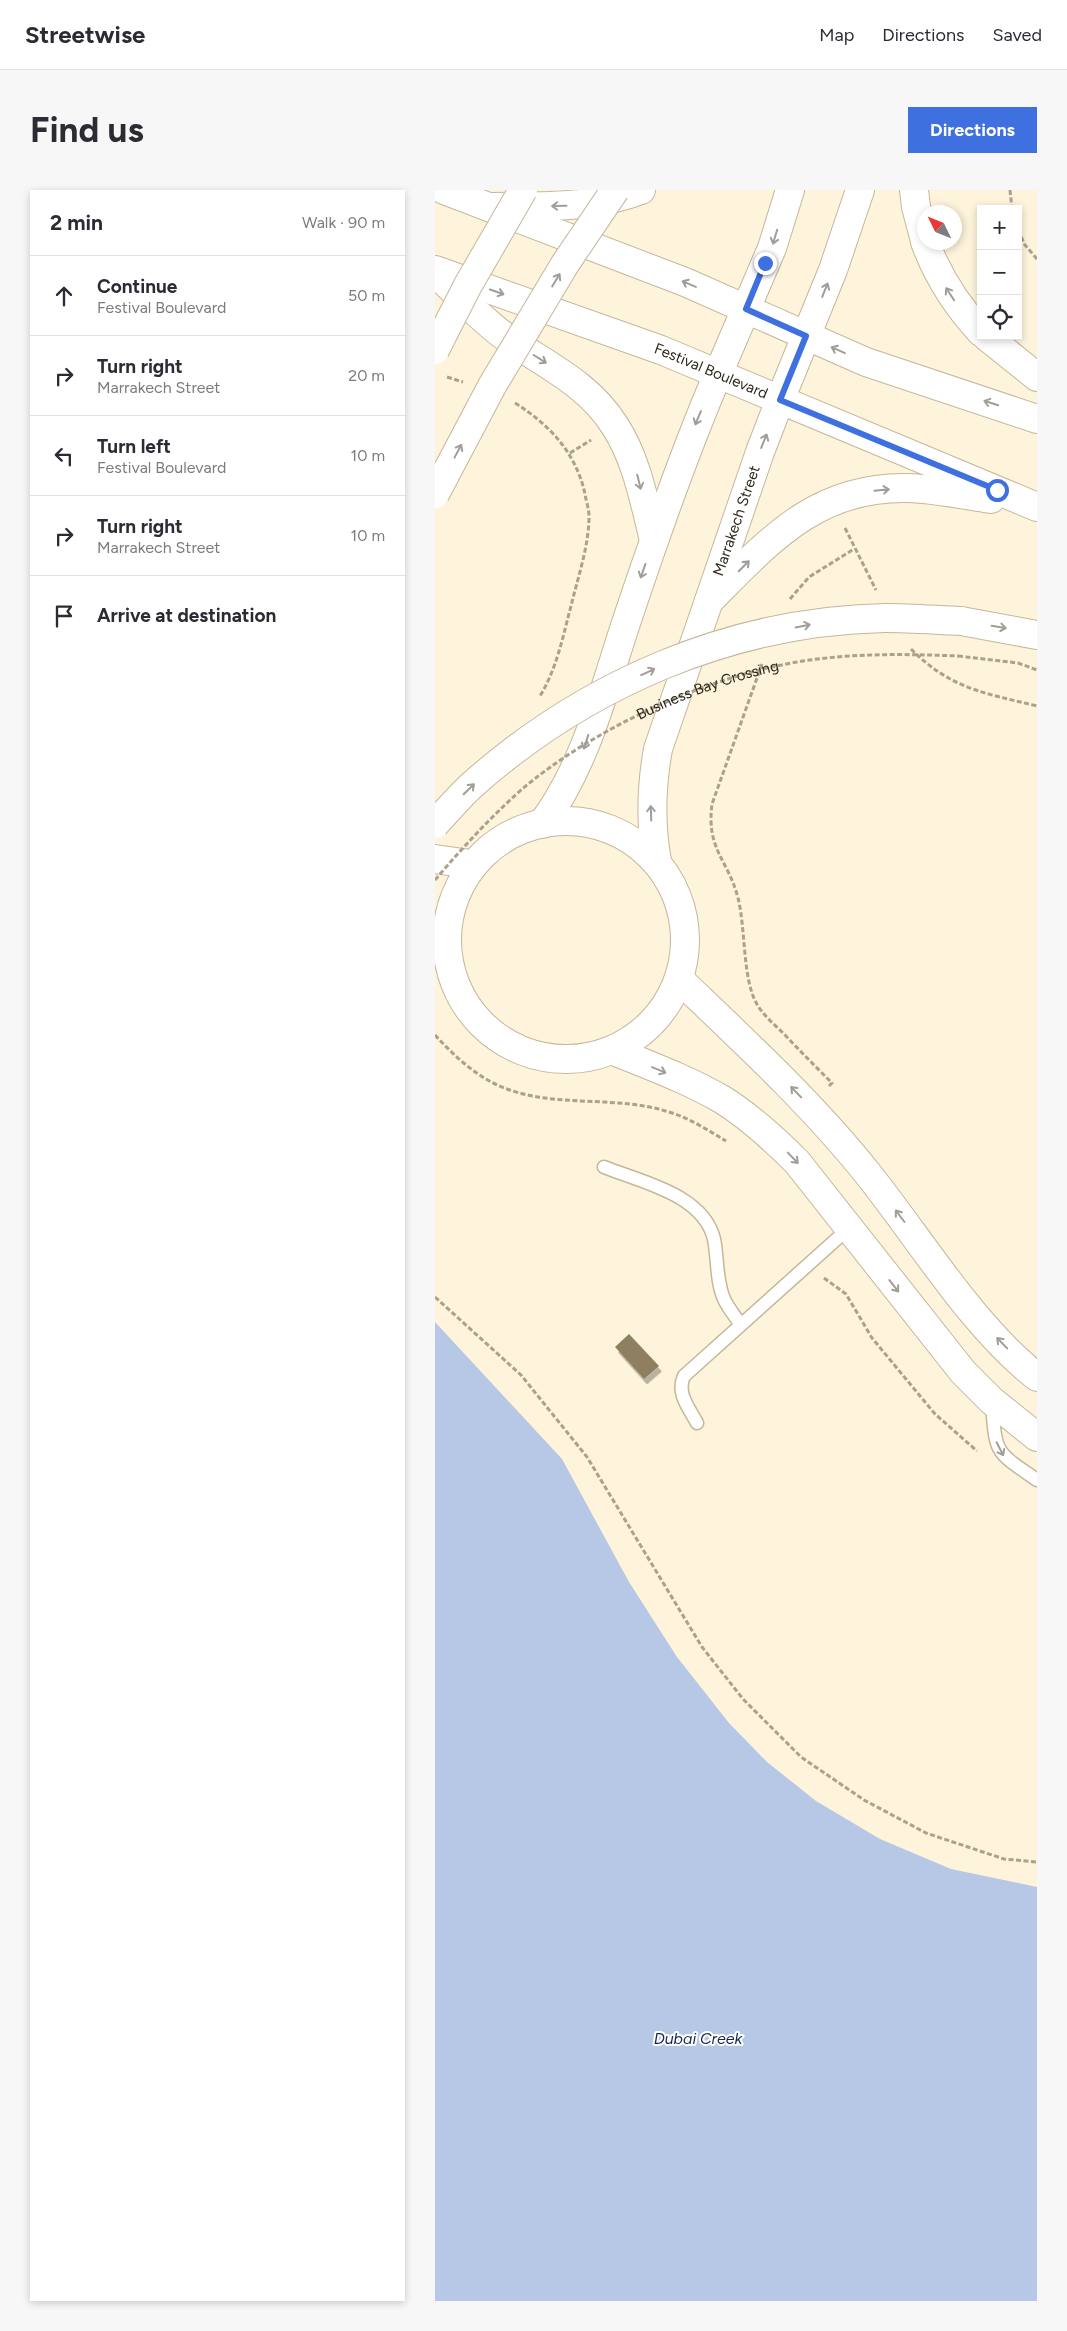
<!DOCTYPE html>
<html lang="en">
<head>
<meta charset="utf-8">
<style>
  body { margin:0; font-family:Figtree,sans-serif; background:#f7f7f7; color:#2b2b33 }
  .controls { position:absolute; right:15px; top:15px; display:grid; overflow:hidden; border-radius:0px; box-shadow:0 2px 8px #0003 }
  .controls button { width:45px; height:45px; display:grid; place-items:center; padding:0; border:0; border-bottom:1px solid #e1e1e2; background:#fff; color:#2b2b33; font:25px sans-serif }
  .compass { position:absolute; left:482px; top:15px; width:45px; height:45px; border-radius:50%; background:#fff; box-shadow:0 2px 8px #0003; rotate:313deg }
  .stop { position:absolute; width:15px; height:15px; margin:-11px; border:4px solid #3e70e0; border-radius:50%; background:#fff }
  .stop.end { background:#3e70e0; border-color:#fff; box-shadow:0 1px 5px #0008 }
  .list { margin:0; padding:0; list-style:none }
  h2 { display:flex; justify-content:space-between; align-items:center; height:65px; margin:0; padding:0 20px; font-size:21px }
  h2 small { font-size:16px; font-weight:400; color:#7c7c81 }
  .list li { display:grid; grid-template-columns:32px 1fr auto; gap:15px; align-items:center; box-sizing:border-box; height:80px; padding:0 20px; border-top:1px solid #e1e1e2 }
  .list b { display:block; font-size:19px; white-space:nowrap }
  .list p { margin:0; font-size:16px; white-space:nowrap; color:#7c7c81 }
  .list em { font-size:16px; font-style:normal; color:#7c7c81 }
  .icon { flex:none; width:28px; height:28px; fill:none; stroke:currentColor; stroke-width:2; stroke-linecap:round; stroke-linejoin:round }
  .map { position:relative; flex:none; width:602px; height:2111px; overflow:hidden; border-radius:0px }
  header { display:flex; align-items:center; gap:30px; box-sizing:border-box; height:70px; padding:0 25px; background:#fff; border-bottom:1px solid #e1e1e2 }
  header strong { font-size:24px }
  nav { display:flex; gap:28px; margin-inline-start:auto; font-size:18px }
  .intro { display:flex; align-items:center; justify-content:space-between; box-sizing:border-box; height:120px; padding:0 30px }
  h1 { margin:0; font-size:35px }
  .button { padding:12px 22px; border-radius:0px; background:#3e70e0; color:#fff; font-size:18px; font-weight:700 }
  main { display:flex; gap:30px; padding:0 30px }
  aside { flex:1; background:#fff; border-radius:0px; box-shadow:0 2px 8px #0003 }
  .map>svg:first-child { display:block }
  .water { fill:#b7c7e6 }
  .building { fill:#8e7f61; filter:url(#shadow) }
  .lines { fill:none; stroke-linecap:round; stroke-linejoin:round }
  .service-casing { stroke:#c4b79a; stroke-width:15 }
  .tertiary-casing { stroke:#c4b79a; stroke-width:30 }
  .secondary-casing { stroke:#c4b79a; stroke-width:30 }
  .primary-casing { stroke:#c4b79a; stroke-width:30 }
  .motorway-casing { stroke:#c4b79a; stroke-width:30 }
  .path { stroke:#aaa18e; stroke-width:3; stroke-dasharray:5 2.5; stroke-linecap:butt }
  .service { stroke:#fff; stroke-width:12 }
  .tertiary { stroke:#fff; stroke-width:28 }
  .secondary { stroke:#fff; stroke-width:28 }
  .primary { stroke:#fff; stroke-width:28 }
  .motorway { stroke:#fff; stroke-width:28 }
  .motorway-bridge-casing { stroke:#c4b79a; stroke-width:30; stroke-linecap:butt }
  .path-bridge { stroke:#aaa18e; stroke-width:3; stroke-dasharray:5 2.5; stroke-linecap:butt }
  .motorway-bridge { stroke:#fff; stroke-width:28 }
  .oneway { stroke:#a09e99 }
  .route { stroke:#3e70e0; stroke-width:6 }
  .labels { text-anchor:middle; dominant-baseline:central; stroke-width:4; stroke-linejoin:round; paint-order:stroke }
  .street-label { font-size:15px; fill:#2d281c; stroke:#fff }
  .water-label { font-size:16px; font-style:italic; fill:#14274f; stroke:#fff }
</style>
</head>
<body>
<header>
<strong>Streetwise</strong>
<nav><a>Map</a><a>Directions</a><a>Saved</a></nav>
</header>
<div class="intro"><h1>Find us</h1><a class="button">Directions</a></div>
<main>
<aside>
<h2>2 min<small>Walk · 90 m</small></h2>
<ul class="list">
<li><svg class="icon" aria-label="ahead" viewBox="0 0 24 24"><path d="M12 20V5M6 11l6-6 6 6"/></svg><div><b>Continue</b><p>Festival Boulevard</p></div><em>50 m</em></li>
<li><svg class="icon" aria-label="right" viewBox="0 0 24 24"><path d="M7 20v-9h11M14 6l5 5-5 5"/></svg><div><b>Turn right</b><p>Marrakech Street</p></div><em>20 m</em></li>
<li><svg class="icon" aria-label="left" viewBox="0 0 24 24"><path d="M17 20v-9H6M10 6l-5 5 5 5"/></svg><div><b>Turn left</b><p>Festival Boulevard</p></div><em>10 m</em></li>
<li><svg class="icon" aria-label="right" viewBox="0 0 24 24"><path d="M7 20v-9h11M14 6l5 5-5 5"/></svg><div><b>Turn right</b><p>Marrakech Street</p></div><em>10 m</em></li>
<li><svg class="icon" aria-label="arrive" viewBox="0 0 24 24"><path d="M6 21V4h12l-3 4 3 4H6"/></svg><div><b>Arrive at destination</b></div></li>
</ul>
</aside>
<div class="map">
<svg width="602" height="2111" viewBox="0 0 602 2111">
  <defs>
    <filter id="shadow"><feDropShadow dx="3" dy="5.5" stdDeviation="0" flood-color="#0004"/></filter>
  </defs>
  <rect width="100%" height="100%" fill="#fef3db"/>
  <path class="water" d="M0,1132L127,1269L194,1392L242,1467L294,1533L332,1572L381,1611L445,1649L516,1679L602,1697V2111H0Z"/>
  <path class="building" d="M194,1144L224,1176L209,1189L180,1157Z"/>
  <g class="lines">
    <defs>
      <path id="service" d="M169,977C206,992 268,1004 279,1049C283,1069 281,1091 289,1109C293,1118 300,1126 306,1135
        M557,1214C561,1265 560,1261 602,1290
        M262,1233C254,1218 241,1203 249,1186L414,1038"/>
      <g id="tertiary">
        <circle cx="131" cy="750" r="119"/>
        <path d="M107,634C151,575 168,502 191,433C219,349 248,265 283,184"/>
        <path d="M0,669L35,674"/>
        <path id="s1" d="M222,671C215,633 216,598 223,559L325,262L345,210"/>
        <path d="M246,791C311,853 377,914 433,984C485,1049 537,1136 602,1187"/>
        <path d="M179,861C216,876 254,890 288,910C315,927 339,949 362,972L528,1182L557,1211L602,1247"/>
      </g>
      <g id="secondary">
        <path d="M9,0L250,92L431,172L602,229"/>
        <path id="s2" d="M0,80L226,160L602,317"/>
        <path d="M10,92C30,111 50,133 72,148C111,175 154,194 180,236C202,270 209,311 219,350"/>
        <path d="M274,411C334,351 381,296 473,298C501,299 529,305 556,309"/>
      </g>
      <path id="primary" d="M479,0L481,17L490,51
        M54,17C105,16 157,19 206,0
        M490,52C503,87 521,115 546,142
        M551,146L602,187
        M283,184L337,58L355,0
        M345,210L398,80L425,0"/>
      <path id="motorway" d="M526,431L602,445"/>
    </defs>
    <use href="#service" class="service-casing"/>
    <use href="#tertiary" class="tertiary-casing"/>
    <use href="#secondary" class="secondary-casing"/>
    <use href="#primary" class="primary-casing"/>
    <use href="#motorway" class="motorway-casing"/>
    <path class="path" d="M575,0L577,19
      M583,40L590,55L602,69
      M12,187L28,192
      M80,213C115,235 141,263 150,304C151,311 154,319 154,326C154,356 143,387 136,416C128,446 122,478 105,506
      M135,263L156,250
      M410,338L441,400
      M355,409L374,387L419,359
      M476,459C516,499 549,503 602,516
      M523,466L583,473L602,480
      M327,474L277,614C271,660 293,669 303,708C311,739 307,791 323,816C330,827 340,835 349,844C365,861 381,877 397,893L394,896
      M0,845C20,867 44,889 72,899C123,918 181,905 234,922C254,928 273,940 291,951
      M389,1088L411,1104L437,1148L500,1224L542,1261
      M0,1107L86,1185L152,1267L267,1457L308,1509L366,1567L429,1610L491,1643L569,1669L602,1672"/>
    <use href="#service" class="service"/>
    <use href="#tertiary" class="tertiary"/>
    <use href="#secondary" class="secondary"/>
    <use href="#primary" class="primary"/>
    <use href="#motorway" class="motorway"/>
    <defs>
      <path id="motorway-bridge" d="M0,160L33,95L88,0
        M0,304L57,196L130,74L180,0
        M0,634C12,621 24,607 37,595C151,494 296,431 450,428C475,428 501,430 526,431"/>
    </defs>
    <use href="#motorway-bridge" class="motorway-bridge-casing"/>
    <path class="path-bridge" id="s3" d="M0,690C27,658 55,628 86,600C160,537 273,486 368,471C420,463 471,464 523,466"/>
    <use href="#motorway-bridge" class="motorway-bridge"/>
  </g>
  <defs><path id="oneway-shaft" d="M-6 0H5M1.5-3L5.5 0L1.5 3" fill="none" stroke-width="1.6" stroke-linecap="round" stroke-linejoin="round" transform="scale(1.25)"/></defs>
  <g class="oneway">
    <use href="#oneway-shaft" transform="translate(124 16) rotate(179)"/>
    <use href="#oneway-shaft" transform="translate(340 47) rotate(107)"/>
    <use href="#oneway-shaft" transform="translate(121 90) rotate(-59)"/>
    <use href="#oneway-shaft" transform="translate(254 94) rotate(-157)"/>
    <use href="#oneway-shaft" transform="translate(390 100) rotate(-68)"/>
    <use href="#oneway-shaft" transform="translate(62 102) rotate(19)"/>
    <use href="#oneway-shaft" transform="translate(515 104) rotate(-123)"/>
    <use href="#oneway-shaft" transform="translate(403 160) rotate(-156)"/>
    <use href="#oneway-shaft" transform="translate(105 169) rotate(32)"/>
    <use href="#oneway-shaft" transform="translate(556 213) rotate(-162)"/>
    <use href="#oneway-shaft" transform="translate(263 228) rotate(113)"/>
    <use href="#oneway-shaft" transform="translate(329 251) rotate(-68)"/>
    <use href="#oneway-shaft" transform="translate(23 261) rotate(-62)"/>
    <use href="#oneway-shaft" transform="translate(204 292) rotate(76)"/>
    <use href="#oneway-shaft" transform="translate(447 300) rotate(-6)"/>
    <use href="#oneway-shaft" transform="translate(309 376) rotate(-45)"/>
    <use href="#oneway-shaft" transform="translate(208 381) rotate(109)"/>
    <use href="#oneway-shaft" transform="translate(368 436) rotate(-11)"/>
    <use href="#oneway-shaft" transform="translate(564 437) rotate(9)"/>
    <use href="#oneway-shaft" transform="translate(213 482) rotate(-25)"/>
    <use href="#oneway-shaft" transform="translate(151 552) rotate(108)"/>
    <use href="#oneway-shaft" transform="translate(34 599) rotate(-44)"/>
    <use href="#oneway-shaft" transform="translate(216 623) rotate(-92)"/>
    <use href="#oneway-shaft" transform="translate(224 880) rotate(23)"/>
    <use href="#oneway-shaft" transform="translate(361 902) rotate(-134)"/>
    <use href="#oneway-shaft" transform="translate(358 968) rotate(46)"/>
    <use href="#oneway-shaft" transform="translate(465 1026) rotate(-127)"/>
    <use href="#oneway-shaft" transform="translate(459 1096) rotate(52)"/>
    <use href="#oneway-shaft" transform="translate(567 1153) rotate(-134)"/>
    <use href="#oneway-shaft" transform="translate(565 1259) rotate(63)"/>
  </g>
  <g class="lines">
    <path class="route" d="M330,73L311,119L371,146L345,210L562,300"/>
  </g>
  <g class="labels">
    <g class="street-label">
      <text stroke="none"><textPath href="#s2" startOffset="294">Festival Boulevard</textPath></text>
      <text stroke="none"><textPath href="#s1" startOffset="354">Marrakech Street</textPath></text>
      <text stroke="none"><textPath href="#s3" startOffset="338">Business Bay Crossing</textPath></text>
    </g>
    <g class="water-label">
      <text x="263" y="1848">Dubai Creek</text>
    </g>
  </g>
</svg>
<div class="controls">
<button>+</button>
<button>−</button>
<button><svg class="icon" aria-label="locate" viewBox="0 0 24 24"><circle cx="12" cy="12" r="6"/><path d="M12 2v4M12 18v4M2 12h4M18 12h4"/></svg></button>
</div>
<svg class="compass" viewBox="-18 -18 36 36"><path d="M0-13l5 13h-10z" fill="#e53935"/><path d="M0 13l5-13h-10z" fill="#7c7c81"/></svg>
<div class="stop" style="left:562px;top:300px"></div>
<div class="stop end" style="left:330px;top:73px"></div>
</div>
</main>
</body>
</html>
